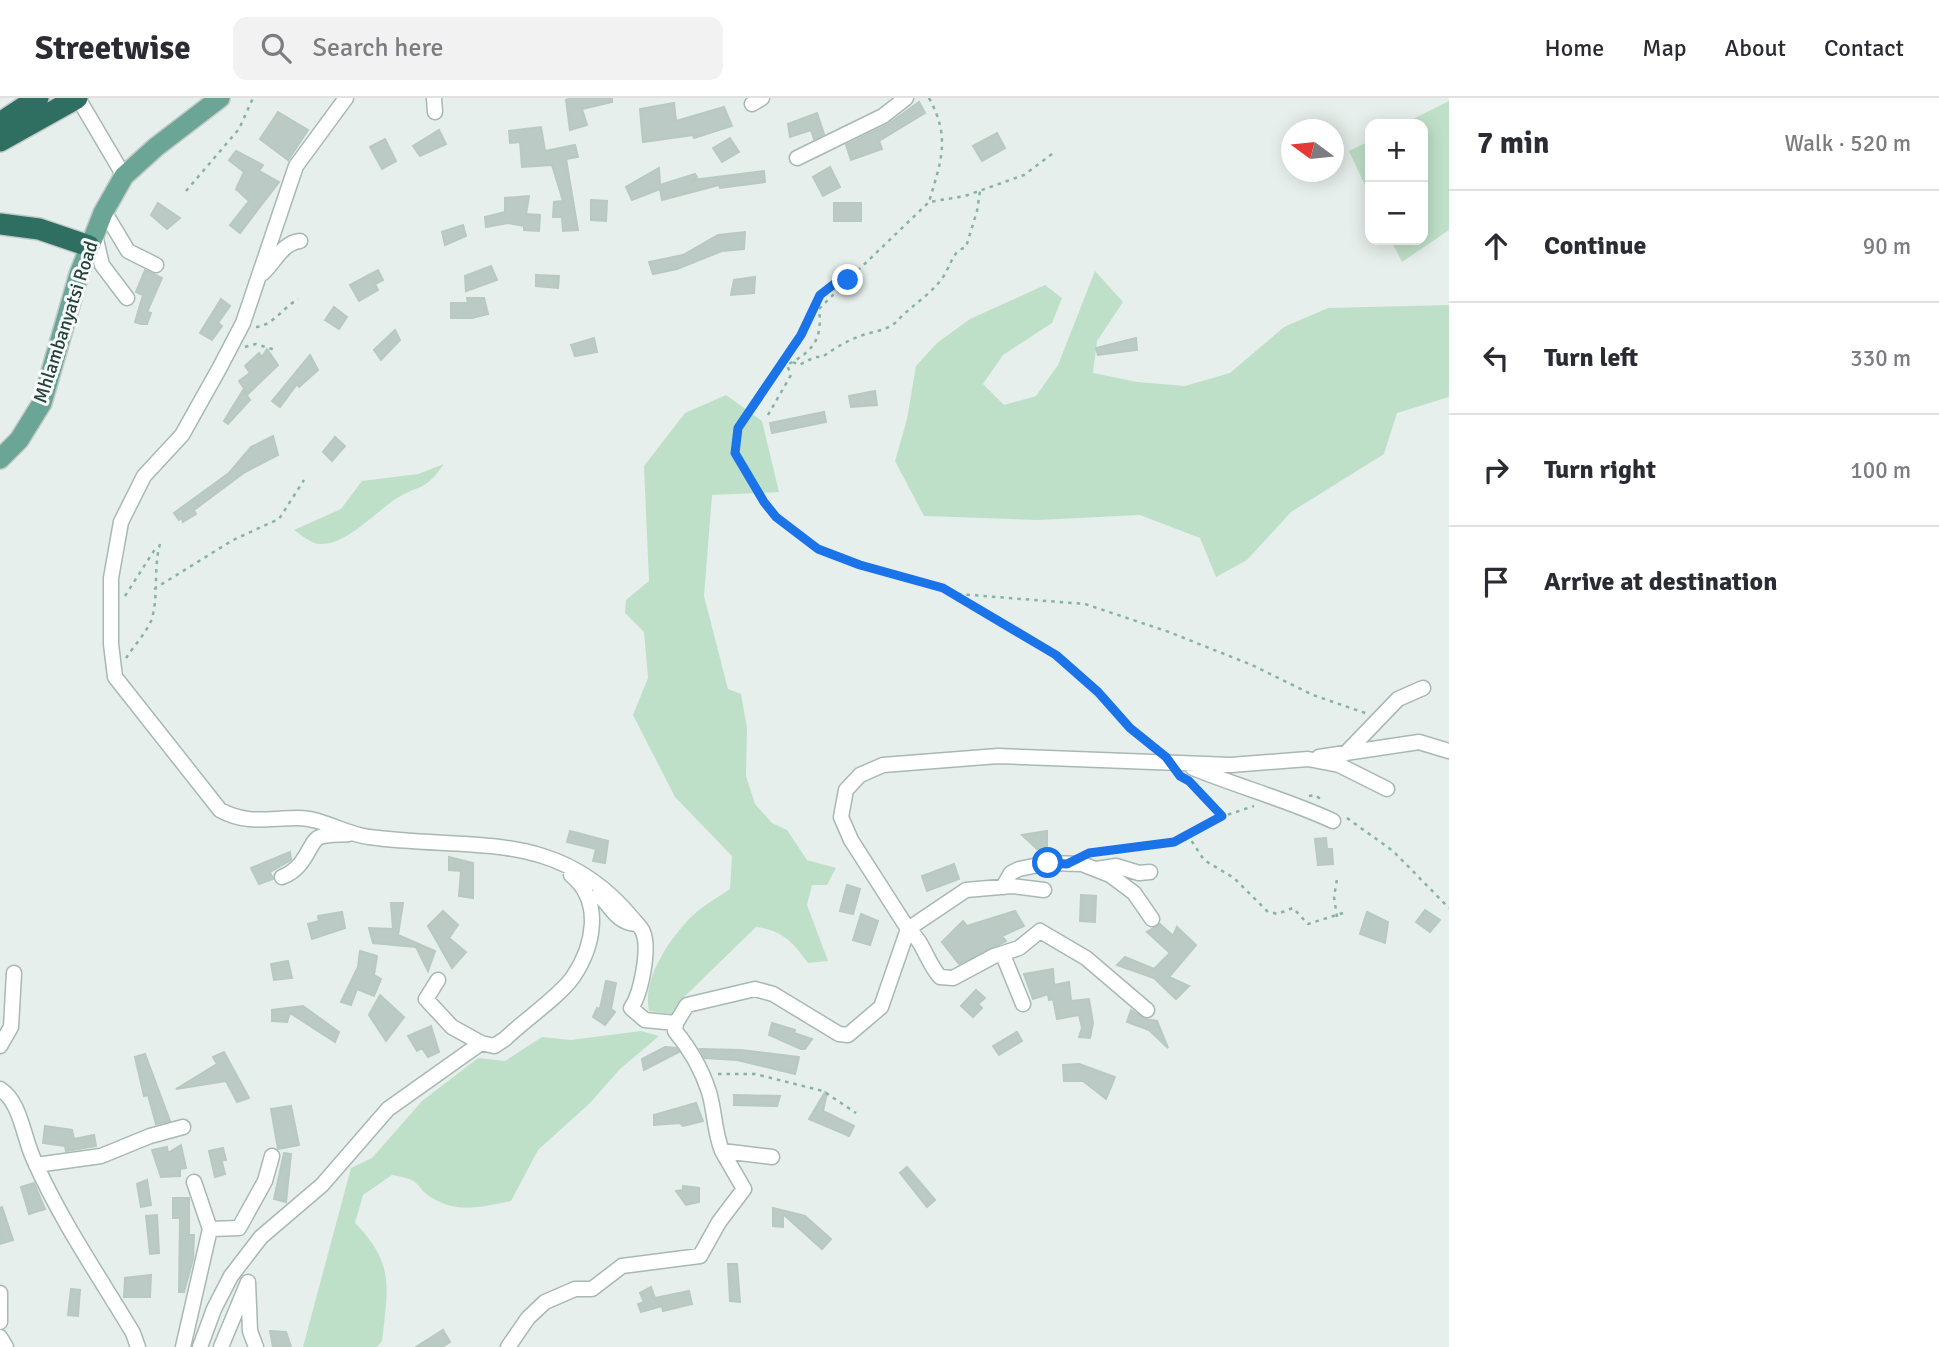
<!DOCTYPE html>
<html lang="en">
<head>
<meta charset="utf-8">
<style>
  body { margin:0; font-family:Signika,sans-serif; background:#f2f2f3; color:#2b2b33 }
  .controls { position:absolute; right:21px; top:21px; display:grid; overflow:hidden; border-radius:14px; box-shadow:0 4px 18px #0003 }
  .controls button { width:63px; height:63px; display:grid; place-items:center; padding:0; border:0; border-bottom:2px solid #e1e1e2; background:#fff; color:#2b2b33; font:35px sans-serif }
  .compass { position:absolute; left:1281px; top:21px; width:63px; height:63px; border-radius:50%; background:#fff; box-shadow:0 4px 18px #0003; rotate:285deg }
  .stop { position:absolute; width:21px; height:21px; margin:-16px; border:5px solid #1a73e8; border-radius:50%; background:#fff }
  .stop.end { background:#1a73e8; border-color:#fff; box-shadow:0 2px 7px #0008 }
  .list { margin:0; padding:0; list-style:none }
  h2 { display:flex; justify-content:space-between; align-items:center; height:91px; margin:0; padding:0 28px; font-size:30px }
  h2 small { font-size:23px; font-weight:400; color:#7c7c81 }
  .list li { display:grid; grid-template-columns:46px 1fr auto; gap:21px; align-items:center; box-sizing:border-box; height:112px; padding:0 28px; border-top:2px solid #e1e1e2 }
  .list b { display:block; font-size:26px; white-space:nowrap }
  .list em { font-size:23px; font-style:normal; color:#7c7c81 }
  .icon { flex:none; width:38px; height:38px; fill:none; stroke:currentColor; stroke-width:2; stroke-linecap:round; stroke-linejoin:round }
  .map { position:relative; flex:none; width:1449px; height:1249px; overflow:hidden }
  header { display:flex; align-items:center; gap:42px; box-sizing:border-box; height:98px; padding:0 35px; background:#fff; border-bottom:2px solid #e1e1e2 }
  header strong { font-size:33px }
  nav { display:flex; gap:38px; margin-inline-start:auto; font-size:24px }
  .search { width:490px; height:63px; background:#f2f2f3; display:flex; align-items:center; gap:18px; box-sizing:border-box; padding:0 24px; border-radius:14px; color:#7c7c81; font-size:26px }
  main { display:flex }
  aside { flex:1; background:#fff }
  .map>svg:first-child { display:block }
  .green { fill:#bfe0c8 }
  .building { fill:#bbcac4; stroke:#b8c9c2; stroke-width:2 }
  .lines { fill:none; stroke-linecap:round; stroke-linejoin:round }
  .minor-casing { stroke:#a8b8b2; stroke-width:17 }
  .major-casing { stroke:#c2cac8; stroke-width:22 }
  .highway-casing { stroke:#c2cac8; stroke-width:24 }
  .path { stroke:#86b3a5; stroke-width:2.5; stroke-dasharray:3.5 5; stroke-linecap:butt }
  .minor { stroke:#fff; stroke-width:14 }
  .major { stroke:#6aa596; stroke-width:19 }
  .highway { stroke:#2f6f62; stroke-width:21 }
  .route { stroke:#1a73e8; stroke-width:9 }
  .labels { text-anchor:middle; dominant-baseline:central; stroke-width:6; stroke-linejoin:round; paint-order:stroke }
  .street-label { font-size:19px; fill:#24423a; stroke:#f7fbf9 }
</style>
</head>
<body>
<header>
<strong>Streetwise</strong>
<div class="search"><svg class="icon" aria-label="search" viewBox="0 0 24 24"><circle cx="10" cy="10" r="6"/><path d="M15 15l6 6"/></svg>Search here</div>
<nav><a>Home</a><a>Map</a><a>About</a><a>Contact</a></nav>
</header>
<main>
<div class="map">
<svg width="1449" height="1249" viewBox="0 0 1449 1249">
  <rect width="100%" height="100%" fill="#e6efeb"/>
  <path class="green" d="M1449,3V132L1402,164L1391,142H1423V26H1403Z
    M1370,43V98L1349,53Z
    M1095,173L1123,204L1097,243L1093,275L1137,284L1185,288L1230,275L1284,229L1328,210L1449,207V299L1397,315L1384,356L1291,414L1247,462L1216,479L1200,440L1140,417L1038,422L924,418L895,363L907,321L916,268L937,245L970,221L1045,187L1062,200L1052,225L1003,257L983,286L1004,307L1036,298L1058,267Z
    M726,297L762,323L779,394L712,397L704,498L728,591L741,596L747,630L746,678L755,706L772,725L787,732L807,762L836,770L827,787H812L807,807L828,863L808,865C793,844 782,832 756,829L680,903L672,916L649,913C642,882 668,843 690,820C701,809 717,800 730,791L732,758L675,699L633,617L648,580L644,534L625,515L626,502L649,483L644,368L685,315Z
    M444,366C424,394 423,385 397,400C377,412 339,456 312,444C306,441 300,436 294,432L341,411L362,383L418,376Z
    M641,933L659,938L620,971L590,1005L538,1052L511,1103C485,1108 459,1116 434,1101C412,1088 425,1082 392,1077L363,1097L355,1125C395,1165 388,1191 382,1243L377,1249H303L351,1070L372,1060L422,1003L478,960L505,963L542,939L571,942Z"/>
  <path class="building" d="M572,0H612V4L582,11L587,27L570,32L566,2Z
    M919,4L925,15L879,43L882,51L851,62L846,47L887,27Z
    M674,5L676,23L724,9L732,28L694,40L693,37L643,44L640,11Z
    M278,14L308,32L288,62L260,41Z
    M817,15L824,36L814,41L811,32L790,39L788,26Z
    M541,29L545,53L575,47L578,59L566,61L578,132L563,133L562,119H553L554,104L563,103L552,67L522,69L520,44L510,45L509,33Z
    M439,32L446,46L420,58L413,48Z
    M997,35L1005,50L982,63L973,48Z
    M730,40L739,54L722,64L713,50Z
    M385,41L396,63L382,71L370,49Z
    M236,53L263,67L259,73L279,84L240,135L230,127L249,103L236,91L244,74L229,62Z
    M830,69L840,89L823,98L813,79Z
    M659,70L660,87L695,76L697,79L693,82L764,73L765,84L720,90L719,87L662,102L660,91L632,102L626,89Z
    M529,98L526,116L540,117L539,133L524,132V128L508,125L486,129L485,119L505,114V100Z
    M591,102L607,103L606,123L591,122Z
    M158,105L180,120L167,131L151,117Z
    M834,105H861V123H834Z
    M463,127L466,138L445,147L442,134Z
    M745,134L744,151L722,153L677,171L653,176L649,164L683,157L718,137Z
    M491,168L497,182L466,193L465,178Z
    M145,172L162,180L147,214L151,215L147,226H141L135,224L143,197L136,194Z
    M378,172L383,182L375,186L378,192L359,203L350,187Z
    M536,177L559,178L558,190L536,188Z
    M755,179L754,195L731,197L734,182Z
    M467,200H484L488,216L472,220H451V205H468Z
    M221,201L230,208L218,225L222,228L212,242L200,235Z
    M334,209L347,219L339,231L325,222Z
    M395,232L400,242L381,262L374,252Z
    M594,240L597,254L575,258L571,247Z
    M1136,240L1137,252L1098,257L1096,250Z
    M267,251L278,267L248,296L239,283L250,275L245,268L259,255L262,259Z
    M310,257L318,272L299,289L297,286L280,309L272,303Z
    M243,292L250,302L228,326L224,323Z
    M875,293L877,307L851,309L849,298Z
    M824,314L826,324L772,335L770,325Z
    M273,338L278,357L245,374L194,412L196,416L183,424L182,420L179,422L174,415L229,375L251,349Z
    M335,339L345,348L332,363L323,354Z
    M570,733L608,743L605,765L593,763L596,751L567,744Z
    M1047,733V750L1037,751L1022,737Z
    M1326,740L1327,751H1332L1333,766L1318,767L1315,741Z
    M290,754L291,762L270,774L273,781L259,786L251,770Z
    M449,759L473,765V800L459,798L461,773L449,772Z
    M954,766L959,781L927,793L922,778Z
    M847,787L860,791L853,816L840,813Z
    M1081,797L1096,798L1095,824L1080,823Z
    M391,805H403L398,837L435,853L428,873L416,849L373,845L369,830L393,831Z
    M1425,812L1440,822L1430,834L1416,824Z
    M443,813L458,827L449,840L466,854L452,870L428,828Z
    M1015,813L1024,828L1002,838L1006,843L1002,845L959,866L942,844L963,823L967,828Z
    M342,814L345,830L312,841L308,826L319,823L318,818Z
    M1367,814L1388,824L1385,845L1360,836Z
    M861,816L878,823L870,847L853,842Z
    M1160,826L1173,838L1177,829L1196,847L1169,879L1189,888L1176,901L1154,880L1117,867L1125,859L1154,871L1170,855L1147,834Z
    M360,853L377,858L374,877L381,881L374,898L357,891L351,907L341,904L358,869Z
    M288,863L292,880L274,882L271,866Z
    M1053,871L1054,887L1069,884L1071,903L1089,901L1093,925L1090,940L1079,939L1082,930L1079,917L1057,921L1053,901L1049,902L1048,896L1033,901L1024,876Z
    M606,883L616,885L611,911L615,914L605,927L593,919L597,910L600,911Z
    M976,892L985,900L978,906L982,910L973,919L961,908Z
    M380,897L404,919L386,943L369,917Z
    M303,908L339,934L335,944L290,915L287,924L272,923V912Z
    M1131,912L1145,921L1157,923L1168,950L1149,932L1127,924Z
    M772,925L795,932L794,935L812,941L805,951H801L769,937Z
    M431,928L439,954L428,959L422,950L417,953L408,938Z
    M1017,934L1022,943L999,957L993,948Z
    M665,949L676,950L679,954L644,972L642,961Z
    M700,951L741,952L799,959L795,976L737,962L705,960Z
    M224,954L249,1000L237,1004L226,983L176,991L217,966L213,959Z
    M145,956L170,1023L156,1026L148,997L144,998L135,959Z
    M1079,966L1115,979L1106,1001L1083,983H1064L1063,967Z
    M825,994L827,995L823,1013L854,1028L849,1038L809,1021Z
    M734,997L780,998L777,1008L734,1007Z
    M696,1005L703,1023L683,1028L680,1025L654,1027V1017Z
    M291,1008L299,1047L278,1051L271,1011Z
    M45,1028L72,1032L74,1041L94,1037L96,1048L66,1053L65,1048L43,1045Z
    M181,1047L186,1070L180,1071V1078L161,1079L152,1052L167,1049L168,1055Z
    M223,1050L226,1062L218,1063L222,1064L225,1076L215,1079L209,1053Z
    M284,1055L291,1056L286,1104L274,1101Z
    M907,1069L935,1102L927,1109L900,1075Z
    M147,1082L151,1107L141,1109L137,1086Z
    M34,1085L45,1111L29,1116L21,1089Z
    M683,1088L699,1090V1104L686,1107L676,1093L683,1092Z
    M173,1100H189V1137H194L193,1161L184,1194H179L180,1120H173Z
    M2,1109L13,1142L0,1146V1110Z
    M773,1110L805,1118L831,1141L822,1151L783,1116V1129L773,1128Z
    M157,1117L159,1155L150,1156L146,1118Z
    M728,1166H737L740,1204L730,1203Z
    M151,1177L150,1199H124L125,1180Z
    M651,1189L655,1200L689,1193L692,1206L663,1213L662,1208L641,1214L638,1206L644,1204L640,1195Z
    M71,1191L80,1192L78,1218L68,1217Z
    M443,1232L450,1244L442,1249H416Z
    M270,1233L286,1234L291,1249H273Z"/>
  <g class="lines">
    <defs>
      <path id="minor" d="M78,0L124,78
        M346,0L296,68L243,225L219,271L182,337L144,378L121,424L111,480V546L115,579L220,712C248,727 268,720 298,720C323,720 344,736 369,739C472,753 558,729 633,821C636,825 641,829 643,834C650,851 641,896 631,910L645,922L676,925L687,907L755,891L773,896L839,936L848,937L881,909L908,831C924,844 926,863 940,879L953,880L994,858L1019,850L1040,833L1086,860L1147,912
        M434,0L435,14
        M752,6L762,0
        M797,60L883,18L906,0
        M104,113L128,153L156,167
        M95,137L102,167L127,200
        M263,175C275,164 282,145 300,143
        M1345,656L1398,601L1423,590
        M1319,659L1419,644L1449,653
        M1193,670C1239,689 1288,702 1333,723
        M1096,771L1116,768L1139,775L1150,774
        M282,779C308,769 309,742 320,739C328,736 340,737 349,736
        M1003,789L1011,775L1019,771L1048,765L1082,766L1110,777L1134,795L1152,821
        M1044,792L1012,788L966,792L908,831L851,742L841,719L846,692L860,677L883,667L998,658L1231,667L1308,661L1339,667L1387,691
        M599,797C611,809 617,825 636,826
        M1003,857L1023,906
        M438,882L426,901L452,929L481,945
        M676,925L675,933C690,951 702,972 709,994C715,1014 714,1033 722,1053
        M0,948L11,929L14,875
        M0,991C21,1004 23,1039 34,1062C61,1123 99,1178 133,1235L138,1249
        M36,1067L101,1058L150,1038L183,1029
        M210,1131L239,1130L265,1083L272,1058
        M0,1195V1224
        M0,1239L6,1249
        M183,1249L210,1131L194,1084
        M200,1249L214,1211L231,1178L261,1139L322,1087L388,1011L481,945L494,948L505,941C523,923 560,898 573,879C594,848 603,803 571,777
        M221,1249L248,1184L250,1233L256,1249
        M508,1249L528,1220L545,1204L575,1191H592L622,1168L700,1158L719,1124L744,1091L722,1053L772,1059"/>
      <path id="major" d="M0,361L19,342L42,305L79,176L103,115L124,78L156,49L220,0"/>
      <path id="highway" d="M0,25L38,0
        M0,43L77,0
        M0,126L39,131L89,148"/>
    </defs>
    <use href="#minor" class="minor-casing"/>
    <use href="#major" class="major-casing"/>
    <use href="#highway" class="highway-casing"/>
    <path class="path" d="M929,0C951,40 941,63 929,104
      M1052,56L1024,77L965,98L929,104L848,182L838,183L820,197L801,237L739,330L735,355L764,404L776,419L818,451L860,467L943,490L983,511L1056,557L1154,651
      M186,93L239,31L253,0
      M256,229C272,228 283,210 298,201
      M245,249L256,246L275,252
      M793,264L799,267L815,259H822C834,251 846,243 860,238C873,233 889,233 899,221C913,206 938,192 947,172C953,161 953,154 966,149L977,113L980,93
      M768,317L791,277L787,267C812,254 823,242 819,211L848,182
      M154,491L233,442L279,421L304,382
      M958,496L1085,506L1169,534L1252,567L1313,597L1368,616
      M125,498L157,448
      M126,560C134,548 145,536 151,523C159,502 153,470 160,446
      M1191,685L1222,718
      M1309,698L1315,697L1322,702
      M1347,720L1393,753L1449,810
      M1187,736L1204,762L1234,780L1267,813L1277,816L1293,810L1308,826L1343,815
      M1091,755L1174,744L1212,722L1254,708
      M1337,819L1334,799L1337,781
      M718,976H755L823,993L856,1015"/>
    <use href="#minor" class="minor"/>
    <use href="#major" class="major"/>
    <use href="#highway" class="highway"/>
  </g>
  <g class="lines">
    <path class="route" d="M848,182L838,183L820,197L801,237L738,330L735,355L764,404L776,419L818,451L860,467L943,490L1056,557L1098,594L1130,630L1166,659L1180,678L1189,683L1222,718L1174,744L1089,755L1067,766L1048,765"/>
  </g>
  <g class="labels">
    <g class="street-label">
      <text transform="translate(66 224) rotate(-72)">Mhlambanyatsi Road</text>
    </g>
  </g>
</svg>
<div class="controls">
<button>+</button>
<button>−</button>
</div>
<svg class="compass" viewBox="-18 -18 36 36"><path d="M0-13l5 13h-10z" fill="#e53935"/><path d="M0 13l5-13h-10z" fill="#7c7c81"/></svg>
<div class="stop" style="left:1048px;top:765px"></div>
<div class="stop end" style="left:848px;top:182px"></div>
</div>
<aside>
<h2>7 min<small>Walk · 520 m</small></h2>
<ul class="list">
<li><svg class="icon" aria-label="ahead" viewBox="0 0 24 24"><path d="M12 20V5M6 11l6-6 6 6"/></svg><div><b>Continue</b></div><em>90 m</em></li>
<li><svg class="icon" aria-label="left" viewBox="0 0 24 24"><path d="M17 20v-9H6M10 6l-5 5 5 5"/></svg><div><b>Turn left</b></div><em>330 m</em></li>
<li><svg class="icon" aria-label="right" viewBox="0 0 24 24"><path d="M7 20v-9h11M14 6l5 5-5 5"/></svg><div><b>Turn right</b></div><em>100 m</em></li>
<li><svg class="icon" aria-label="arrive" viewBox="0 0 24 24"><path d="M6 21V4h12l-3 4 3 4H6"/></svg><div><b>Arrive at destination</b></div></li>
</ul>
</aside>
</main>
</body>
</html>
